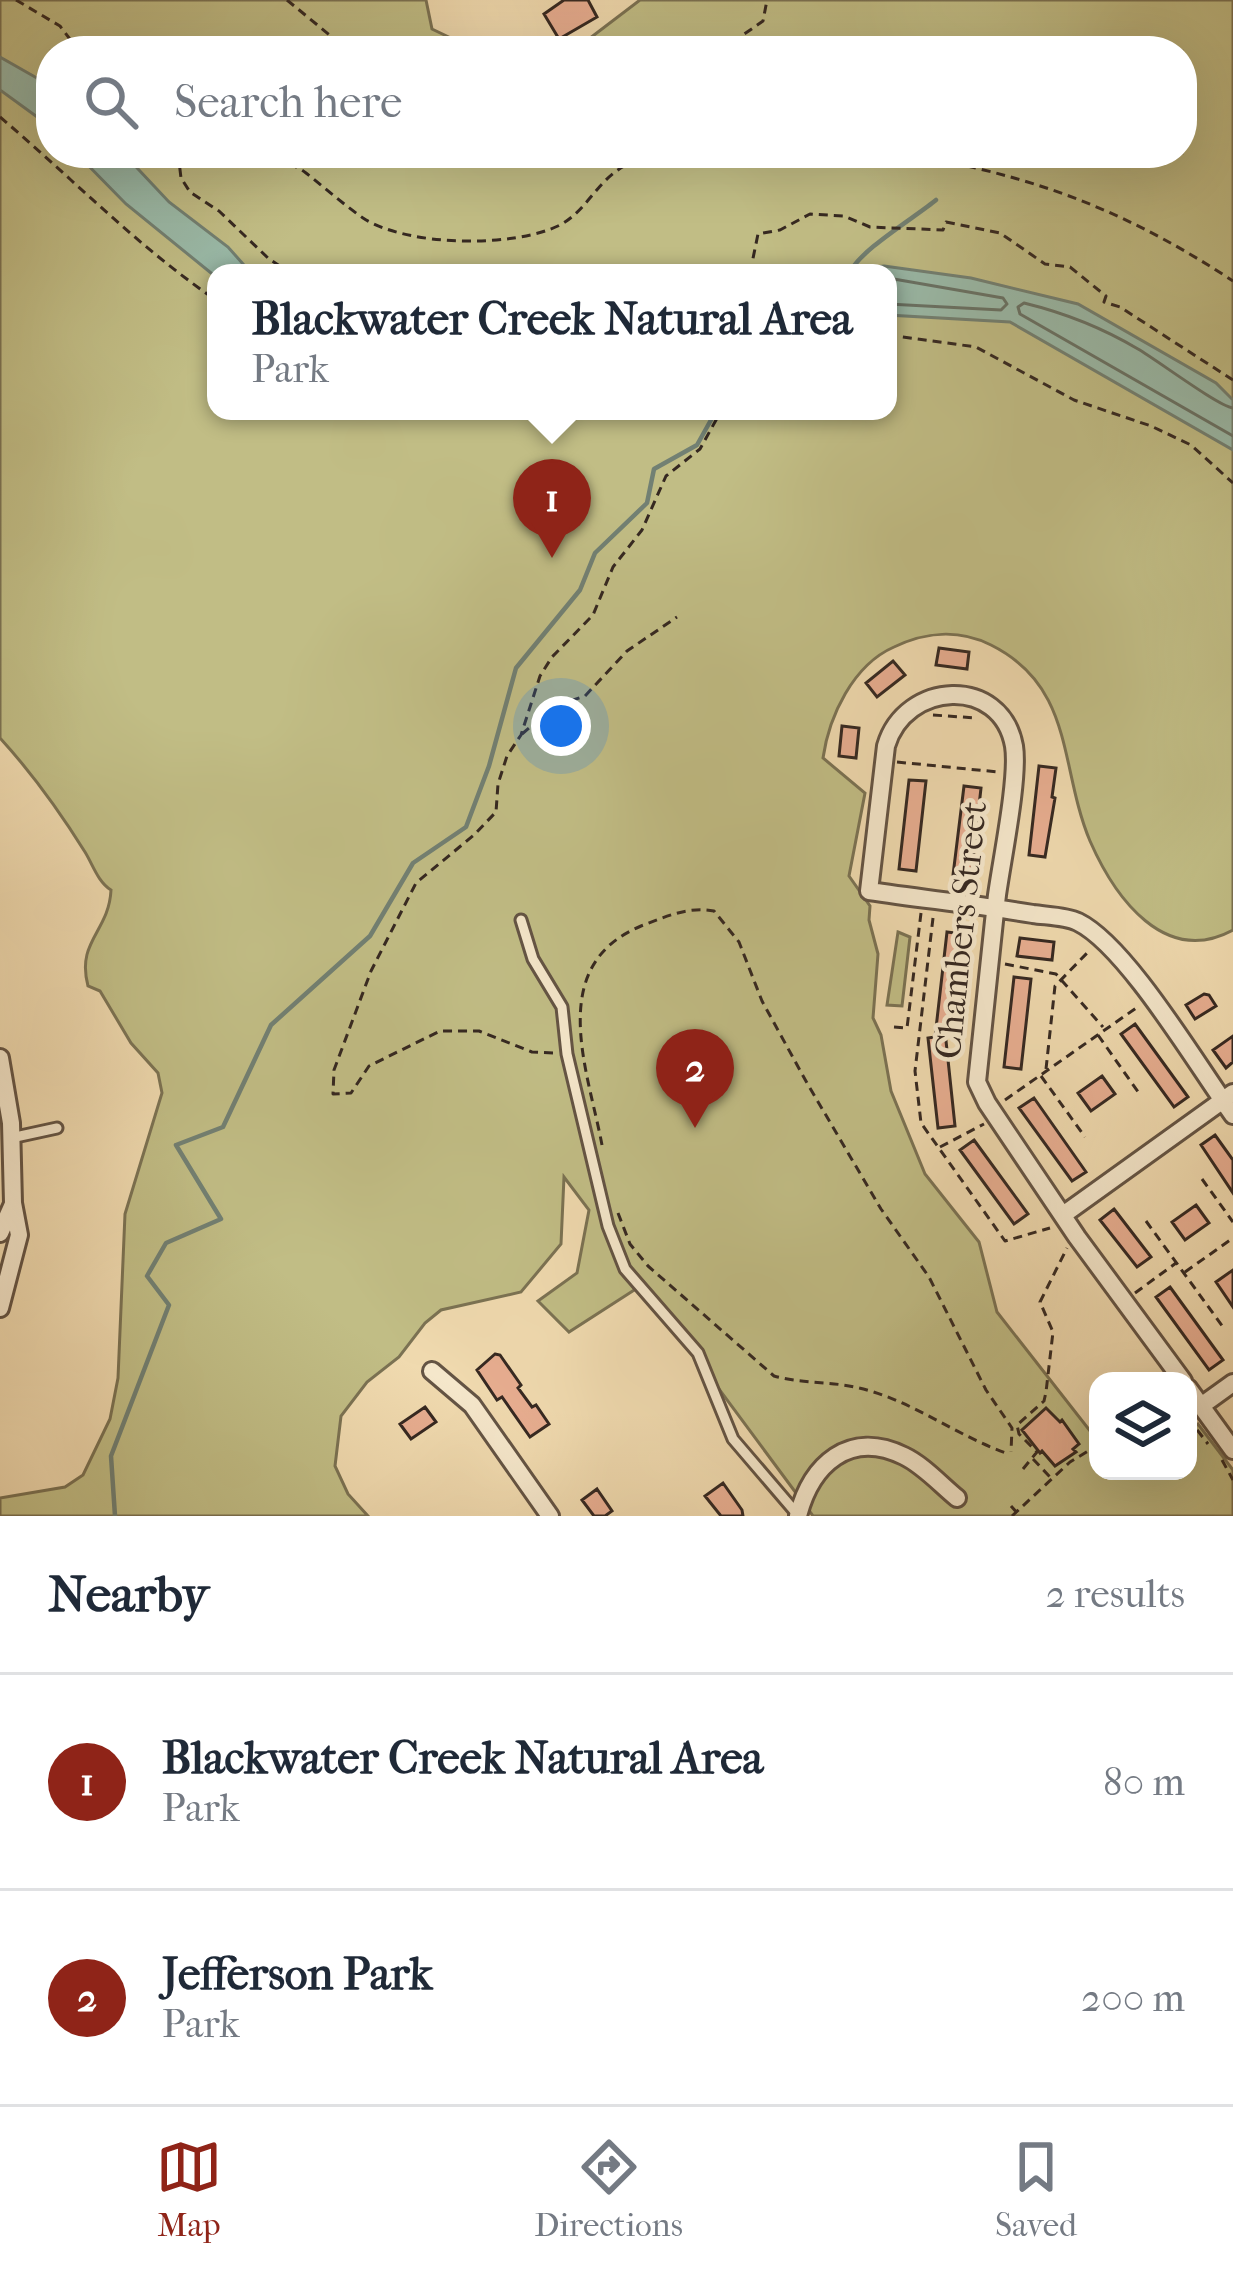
<!DOCTYPE html>
<html lang="en">
<head>
<meta charset="utf-8">
<style>
  body { margin:0; font-family:"IM FELL French Canon",serif; background:#f2f2f3; color:#1f2937 }
  .controls { position:absolute; right:36px; bottom:36px; display:grid; overflow:hidden; border-radius:24px; box-shadow:0 12px 48px #0002 }
  .controls button { width:108px; height:108px; display:grid; place-items:center; padding:0; border:0; border-bottom:3px solid #e0e1e3; background:#fff; color:#1f2937; font:60px sans-serif }
  .you { position:absolute; left:561px; top:726px; width:42px; height:42px; margin:-30px; border:9px solid #fff; border-radius:50%; background:#1a73e8; box-shadow:0 0 0 18px #1a73e833 }
  .badge { display:grid; place-items:center; width:78px; height:78px; border-radius:50%; background:#8f2418; color:#fff; font-size:39px; font-weight:700 }
  .pin { position:absolute; translate:-50% -99px; filter:drop-shadow(0 3px 6px #0008) }
  .pin::after { content:''; position:absolute; top:63px; width:42px; height:36px; background:inherit; clip-path:polygon(0 0,100% 0,50% 100%) }
  .popup { position:absolute; left:207px; top:264px; width:690px; height:156px; box-sizing:border-box; display:grid; place-content:center; border-radius:24px; background:#fff; filter:drop-shadow(0 3px 9px #0005); font-size:39px; white-space:nowrap; color:#747a83 }
  .popup b { font-size:45px; color:#1f2937 }
  .popup::after { content:''; position:absolute; left:50%; top:100%; margin-left:-24px; border:24px solid transparent; border-top-color:#fff }
  .list { margin:0; padding:0; list-style:none }
  h2 { display:flex; justify-content:space-between; align-items:center; height:156px; margin:0; padding:0 48px; font-size:51px }
  h2 small { font-size:39px; font-weight:400; color:#747a83 }
  .list li { display:grid; grid-template-columns:78px 1fr auto; gap:36px; align-items:center; box-sizing:border-box; height:216px; padding:0 48px; border-top:3px solid #e0e1e3 }
  .list b { display:block; font-size:45px; white-space:nowrap }
  .list p { margin:0; font-size:39px; white-space:nowrap; color:#747a83 }
  .list em { font-size:39px; font-style:normal; color:#747a83 }
  .icon { flex:none; width:66px; height:66px; fill:none; stroke:currentColor; stroke-width:2; stroke-linecap:round; stroke-linejoin:round }
  .map { position:relative; flex:none; width:1233px; height:1516px; overflow:hidden }
  .search { position:absolute; background:#fff; box-shadow:0 12px 48px #0002; left:36px; right:36px; top:36px; height:132px; display:flex; align-items:center; gap:30px; box-sizing:border-box; padding:0 42px; border-radius:48px; color:#747a83; font-size:45px }
  .sheet { height:588px; background:#fff }
  nav { display:flex; justify-content:space-around; align-items:center; box-sizing:border-box; height:168px; border-top:3px solid #e0e1e3; background:#fff; font-size:33px; color:#747a83 }
  nav a { display:grid; justify-items:center; gap:6px }
  nav .on { color:#8f2418 }
  .map>svg:first-child { display:block }
  .green { fill:#c1bd85; stroke:#7b7253; stroke-width:3; fill-rule:evenodd }
  .water { fill:#9abbaa; stroke:#728073; stroke-width:3 }
  .lines { fill:none; stroke-linecap:round; stroke-linejoin:round }
  .shore { stroke:#687266; stroke-width:3 }
  .stream { stroke:#728073; stroke-width:4.5 }
  .building { fill:#e8ae91; stroke:#352821; stroke-width:3 }
  .lane-casing { stroke:#645444; stroke-width:15 }
  .street-casing { stroke:#645444; stroke-width:22 }
  .path { stroke:#352821; stroke-width:3; stroke-dasharray:9 6; stroke-linecap:butt }
  .lane { stroke:#f5e7cb; stroke-width:9 }
  .street { stroke:#f5e7cb; stroke-width:16 }
  .labels { text-anchor:middle; dominant-baseline:central; stroke-width:9; stroke-linejoin:round; paint-order:stroke }
  .street-label { font-size:36px; fill:#352821; stroke:#f5e7cb }
</style>
</head>
<body>
<div class="map">
<svg width="1233" height="1516" viewBox="0 0 1233 1516">
  <rect width="100%" height="100%" fill="#f0daaf"/>
  <filter id="stains"><feTurbulence type="fractalNoise" baseFrequency=".00167" numOctaves="4"/><feColorMatrix values="0 0 0 0 .2 0 0 0 0 .09 0 0 0 0 .02 0 0 0 .5 -.17"/></filter>
  <radialGradient id="worn" r=".72"><stop offset=".6" stop-color="#630" stop-opacity="0"/><stop offset="1" stop-color="#630" stop-opacity=".3"/></radialGradient>
  <path class="green" d="M0,0H426L432,29L478,51H51V153H1182V51H573L640,0H1233V930C1165,967 1115,898 1090,841C1059,767 1075,687 991,645C959,629 925,632 894,647C853,665 829,716 823,758L865,793L849,876L870,906L869,920L878,954L873,1018L881,1035L891,1091L925,1174L979,1242L997,1312L1098,1441V1471H1122L1125,1475L1132,1471H1188V1431L1198,1424L1233,1470V1516H813L642,1285L569,1332L538,1301L577,1273L589,1210L564,1177L561,1244L521,1292L441,1310L425,1323L399,1357L367,1382L341,1416L335,1466L348,1494L368,1516H0V1498L65,1487L83,1475L110,1419L118,1378L125,1214L162,1093L158,1073L131,1043L100,991L88,986C76,941 109,932 111,890C98,882 93,865 85,852C60,812 32,773 0,738ZM216,273H888V411H216Z
    M898,932L910,937L902,1006L887,1005Z"/>
  <path class="water" d="M0,57L51,86V127L0,90Z
    M76,153H123L169,202L228,247L251,273H216V277L126,204Z
    M884,266L971,278L1078,304L1216,383L1233,400V450L1010,322L888,315V273H827Z"/>
  <g class="lines">
    <path class="shore" d="M888,278L1003,298L1007,304L1001,310L888,304
      M1233,408C1218,406 1157,360 1138,349C1101,327 1065,313 1024,303L1018,307L1020,314L1233,436"/>
    <path class="stream" d="M850,273C857,252 917,216 936,200
      M115,1516L111,1456L169,1305L147,1276L166,1243L221,1219L176,1145L223,1127L271,1025L370,936L413,863L466,827L489,766L516,668L580,590L595,553L647,503L654,469L697,445L716,411"/>
  </g>
  <path class="building" d="M564,0H588L597,17L559,39L544,14Z
    M939,648L969,652L967,669L936,665Z
    M893,661L905,675L877,697L866,683Z
    M842,726L859,728L856,758L839,756Z
    M1039,766L1056,768L1052,797L1055,798L1045,857L1029,855Z
    M909,780L926,781L916,871L899,869Z
    M964,786L981,788L971,878L953,875Z
    M947,932L964,934L954,1023L944,1022L955,1126L938,1128L928,1038L935,1037Z
    M1020,938L1054,942L1052,960L1017,956Z
    M1014,977L1031,979L1021,1069L1004,1067Z
    M1204,994L1209,995L1216,1006L1195,1019L1186,1005Z
    M1135,1024L1188,1097L1174,1107L1121,1034Z
    M1233,1036V1062L1226,1068L1213,1050Z
    M1102,1076L1115,1094L1091,1111L1078,1093Z
    M1034,1098L1086,1172L1072,1181L1019,1108Z
    M1215,1135L1233,1160V1193L1201,1145Z
    M974,1140L1028,1214L1014,1224L960,1150Z
    M1196,1205L1209,1223L1185,1240L1172,1222Z
    M1114,1209L1151,1257L1137,1267L1100,1220Z
    M1233,1270V1307L1216,1282Z
    M1170,1287L1223,1360L1209,1370L1156,1297Z
    M495,1354L500,1355L521,1385L518,1388L532,1407L536,1405L549,1424L530,1437L502,1397L497,1400L477,1370Z
    M425,1407L436,1422L411,1439L400,1424Z
    M1046,1408L1060,1422L1062,1420L1079,1444L1073,1449L1076,1452L1055,1466L1042,1451L1040,1453L1022,1430Z
    M723,1483L742,1510L743,1516H721L705,1496Z
    M597,1489L612,1511L605,1516H594L582,1500Z"/>
  <g class="lines">
    <defs>
      <path id="lane" d="M521,920L533,959L562,1007L567,1054L608,1226L625,1269L698,1353L733,1439L798,1515
        M11,1138L57,1128"/>
      <path id="street" d="M0,1058L11,1123L13,1203L19,1235L0,1308
        M1063,1215L1233,1093
        M0,1233L13,1204
        M432,1371L472,1405L550,1516
        M1183,1381L1077,1237L987,1103L977,1082L994,921L997,895C1002,859 1019,777 1014,746C1001,675 905,681 886,746L869,891C923,899 979,905 1033,914C1047,916 1066,916 1078,922C1127,946 1198,1067 1233,1115
        M1188,1388L1233,1450
        M1201,1406L1233,1383
        M798,1516C811,1465 849,1429 904,1456C923,1465 940,1484 957,1498"/>
    </defs>
    <use href="#lane" class="lane-casing"/>
    <use href="#street" class="street-casing"/>
    <path class="path" d="M16,0L60,26L79,51
      M287,0L349,51
      M720,51L763,21L767,0
      M0,117C72,178 138,247 216,300
      M178,153L181,178L190,192L219,211L268,258L290,273
      M245,153C264,157 291,161 306,173C325,188 343,204 363,218C408,247 514,248 560,225C588,210 597,179 628,164
      M579,153L638,165L932,159C1047,180 1136,217 1233,281
      M638,163L641,153
      M750,273L758,234L780,230L810,214L844,216L870,227L943,230L946,222L1000,233L1045,264L1070,267L1106,296L1104,302L1120,307L1233,380
      M888,335L976,347L1074,400L1151,426L1191,445L1233,483
      M483,411H508
      M933,715L976,718
      M522,734L555,706L585,696L627,651L677,617
      M897,762L998,772
      M933,918L915,1071L921,1123L1005,1241L1050,1228
      M1005,964L1056,974L1103,1027
      M894,1027L907,1028L921,913
      M1098,1035L1141,1096
      M553,1053L532,1052L479,1031H440L369,1066L351,1093L333,1094L334,1070L371,971L416,883L474,835L496,812L498,784L507,756L521,735L540,676L552,657L593,615L613,567L642,530L666,476L700,449L721,411
      M1046,1069L1055,986L1090,950
      M1041,1076L1085,1137
      M1005,1100L1139,1006
      M602,1145C588,1070 545,966 641,926C665,917 688,906 714,911L739,942L762,1001L807,1083L881,1209L929,1277L986,1390L1012,1428L1011,1452
      M940,1147L984,1124
      M1202,1179L1233,1222
      M618,1213L630,1244L648,1266L774,1376C802,1384 831,1381 859,1388C912,1400 958,1437 1009,1454
      M1146,1221L1223,1327
      M1185,1272L1233,1238
      M1135,1293L1176,1263
      M1188,1418L1208,1444
      M1033,1459L1051,1478
      M1222,1460L1233,1480
      M1023,1469L1037,1452L1019,1434L1017,1425L1044,1401L1046,1392L1053,1332L1040,1302L1067,1248
      M1011,1506L1020,1516
      M1012,1516L1070,1462L1098,1445"/>
    <use href="#lane" class="lane"/>
    <use href="#street" class="street"/>
  </g>
  <g class="labels">
    <g class="street-label">
      <text transform="translate(961 930) rotate(-84)">Chambers Street</text>
    </g>
  </g>
  <rect width="100%" height="100%" filter="url(#stains)"/>
  <rect width="100%" height="100%" fill="url(#worn)"/>
</svg>
<div class="controls">
<button><svg class="icon" aria-label="layers" viewBox="0 0 24 24"><path d="M12 4l9 5-9 5-9-5zM3 14l9 5 9-5"/></svg></button>
</div>
<div class="you"></div>
<div class="pin badge" style="left:552px;top:558px">1</div>
<div class="popup"><b>Blackwater Creek Natural Area</b>Park</div>
<div class="pin badge" style="left:695px;top:1128px">2</div>
<div class="search"><svg class="icon" aria-label="search" viewBox="0 0 24 24"><circle cx="10" cy="10" r="6"/><path d="M15 15l6 6"/></svg>Search here</div>
</div>
<section class="sheet">
<h2>Nearby<small>2 results</small></h2>
<ul class="list">
<li><span class="badge">1</span><div><b>Blackwater Creek Natural Area</b><p>Park</p></div><em>80 m</em></li>
<li><span class="badge">2</span><div><b>Jefferson Park</b><p>Park</p></div><em>200 m</em></li>
</ul>
</section>
<nav>
<a class="on"><svg class="icon" aria-label="map" viewBox="0 0 24 24"><path d="M3 6l6-2 6 2 6-2v14l-6 2-6-2-6 2zM9 4v14M15 6v14"/></svg>Map</a>
<a><svg class="icon" aria-label="directions" viewBox="0 0 24 24"><path d="M12 3l9 9-9 9-9-9zM9 14v-3h6M13 9l2 2-2 2"/></svg>Directions</a>
<a><svg class="icon" aria-label="saved" viewBox="0 0 24 24"><path d="M7 4h10v16l-5-4-5 4z"/></svg>Saved</a>
</nav>
</body>
</html>
